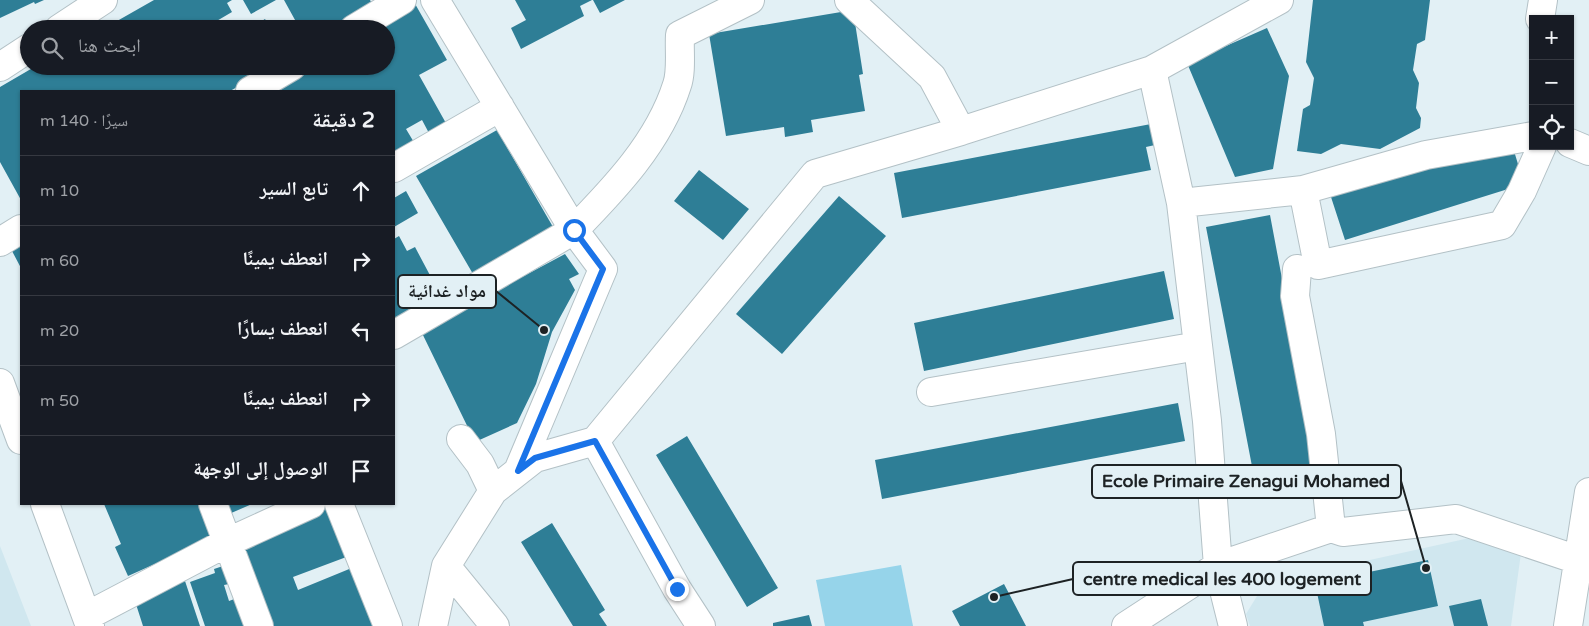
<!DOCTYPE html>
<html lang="ar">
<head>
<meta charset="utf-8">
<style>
  body { margin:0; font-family:"Varela Round","Noto Naskh Arabic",sans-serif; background:#20242c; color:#f1f3f6; direction:rtl }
  .controls { position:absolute; right:15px; top:15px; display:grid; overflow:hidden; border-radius:0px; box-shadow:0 1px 4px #0004 }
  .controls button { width:45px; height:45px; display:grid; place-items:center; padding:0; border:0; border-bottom:1px solid #363941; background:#171b24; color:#f1f3f6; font:25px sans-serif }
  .stop { position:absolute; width:15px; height:15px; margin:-11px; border:4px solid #1a73e8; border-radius:50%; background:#fff }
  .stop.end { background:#1a73e8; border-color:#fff; box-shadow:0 1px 5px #0008 }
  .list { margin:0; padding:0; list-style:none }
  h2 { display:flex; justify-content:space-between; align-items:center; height:65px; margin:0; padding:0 20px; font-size:21px }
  h2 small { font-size:16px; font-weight:400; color:#9ea1a6 }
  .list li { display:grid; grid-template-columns:32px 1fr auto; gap:15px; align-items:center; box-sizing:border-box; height:70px; padding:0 20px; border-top:1px solid #363941 }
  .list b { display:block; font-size:19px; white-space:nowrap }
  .list em { font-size:16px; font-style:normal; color:#9ea1a6 }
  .icon { flex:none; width:28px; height:28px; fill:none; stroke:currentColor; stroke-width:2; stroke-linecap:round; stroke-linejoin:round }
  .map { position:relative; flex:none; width:1589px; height:626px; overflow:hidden; direction:ltr }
  .search { position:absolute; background:#171b24; box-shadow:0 1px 4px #0004; left:20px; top:20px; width:375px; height:55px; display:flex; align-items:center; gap:12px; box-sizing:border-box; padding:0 18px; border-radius:28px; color:#9ea1a6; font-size:19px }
  .panel { position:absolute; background:#171b24; box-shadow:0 1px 4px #0004; left:20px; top:90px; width:375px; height:415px; border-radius:0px; direction:rtl }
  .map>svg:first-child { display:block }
  .built { fill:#d0e7ef }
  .green { fill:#96d4ea }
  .building { fill:#2e7e96 }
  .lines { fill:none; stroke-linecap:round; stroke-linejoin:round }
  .street-casing { stroke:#b3c1c6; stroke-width:30 }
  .street { stroke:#fff; stroke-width:28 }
  .route { stroke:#1a73e8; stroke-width:6 }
  .leader { fill:none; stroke:#1d2224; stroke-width:2 }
  .callout-dot { fill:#1d2224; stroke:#e2f0f5; stroke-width:2 }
  .callout { fill:#e2f0f5; stroke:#1d2224; stroke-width:2 }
  .callout-label { font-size:18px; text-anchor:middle; font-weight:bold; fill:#1d2224 }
</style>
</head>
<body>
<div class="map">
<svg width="1589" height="626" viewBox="0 0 1589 626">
  <rect width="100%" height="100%" fill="#e2f0f5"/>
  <path class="built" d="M1474,537L1521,553L1511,626H1250L1246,614L1265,583Z
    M0,546L31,626H0Z"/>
  <path class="green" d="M901,565L913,626H825L816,580Z"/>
  <path class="building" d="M0,0H44L35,4L34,2L0,18Z
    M154,0H232L227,3L232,12L203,29H103Z
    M243,0H276L251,14Z
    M284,0H370L373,5L332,29H300Z
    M515,0H592L580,6L584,16L521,49L511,28L526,20Z
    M593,0H625L600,13Z
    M1313,0H1430L1425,40L1417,44L1413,70L1419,83L1416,108L1421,118L1420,128L1380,149L1341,144L1321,154L1297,151L1303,109L1310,105L1314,78L1306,62Z
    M414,2L447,60L419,75L447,125L430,135L422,120L406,129L415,144L394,156V91H274L319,66H386V28L381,20Z
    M853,10L863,74L859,75L865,111L811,120L813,132L785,137L784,127L726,136L709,34Z
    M265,19L271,29H249Z
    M1267,28L1289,76L1273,169L1235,177L1187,63Z
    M36,66H275L230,91H21V200L0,162V87Z
    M1151,124L1155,145L1146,147L1151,170L902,218L894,173Z
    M497,130L553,227L473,274L416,176Z
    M1511,141L1524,184L1345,240L1331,197Z
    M699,170L749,209L723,240L674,201Z
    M406,191L418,213L394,227V198Z
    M839,196L886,236L782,354L736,314Z
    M1270,215L1319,475L1256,487L1206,227Z
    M399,236L407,251L415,247L441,296L394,321V239Z
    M21,246V268L12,251Z
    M565,254L579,274L569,279L575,290L552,332L536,384L517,423L475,442L421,331Z
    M1164,271L1174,319L924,371L914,323Z
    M1178,403L1185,441L882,499L875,460Z
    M687,436L778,588L747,607L656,455Z
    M104,504H209L222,534L128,576L115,547L121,544Z
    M225,504H252L229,514Z
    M335,504L357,553L293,577L298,590L359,565L384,626H268L240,552Z
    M552,523L605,610L599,614L607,626H573L521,542Z
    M1428,560L1438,606L1363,622L1364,626H1324L1315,583Z
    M223,566L229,584L224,585L229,601L237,598L246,626H205L190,582L215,573L214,569Z
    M185,581L200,626H143L134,598Z
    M1004,584L1026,626H960L952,611Z
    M1481,599L1488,626H1454L1449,606Z
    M809,615L812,626H773V623Z"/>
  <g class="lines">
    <defs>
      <path id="street" d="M435,0L574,230C615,188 659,142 677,85C682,71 679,50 680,35L750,0
        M1540,19L1543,0
        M59,29L103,0
        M354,29L402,0
        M0,67L29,48
        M250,91L292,66
        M961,131L1152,70
        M1570,143L1589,151
        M394,168L500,107
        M1303,190L1318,265L1502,225L1522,191L1542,146
        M1181,203L1303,190L1426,155L1533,136
        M0,242L21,229
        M1297,269L1295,296L1321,434L1331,528
        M394,335L574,230L603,269L518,471
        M0,383L21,440
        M931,392L1198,346
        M461,439L480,464L493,491
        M595,441L677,589L701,626
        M45,504L90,626
        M213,504L259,626
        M339,504L388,626
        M446,566L495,626
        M87,616L228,542L311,504
        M433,626L446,566L493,491L535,458L595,441L815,174L961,131L932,77L849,0
        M1126,626L1218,566L1331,528L1343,532L1456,519L1578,560
        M1233,626L1218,566L1207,421L1181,203L1152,70L1279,0
        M1568,626L1589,492"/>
    </defs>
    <use href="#street" class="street-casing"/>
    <use href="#street" class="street"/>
  </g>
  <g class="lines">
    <path class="route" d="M574,230L603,269L518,471L535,458L595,441L677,589"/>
  </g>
  <path class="leader" d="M544 330L496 291M1426 568L1401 481M994 597L1073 579"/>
  <g class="callout-dot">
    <circle cx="544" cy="330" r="5"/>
    <circle cx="1426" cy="568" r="5"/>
    <circle cx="994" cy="597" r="5"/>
  </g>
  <g class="callout">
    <rect x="398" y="275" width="98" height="33" rx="5"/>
    <rect x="1092" y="465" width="309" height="33" rx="5"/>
    <rect x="1073" y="562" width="298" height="33" rx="5"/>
  </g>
  <g class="callout-label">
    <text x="447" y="297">مواد غدائية</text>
    <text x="1246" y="487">Ecole Primaire Zenagui Mohamed</text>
    <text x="1222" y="585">centre medical les 400 logement</text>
  </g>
</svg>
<div class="controls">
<button>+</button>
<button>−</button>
<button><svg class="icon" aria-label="locate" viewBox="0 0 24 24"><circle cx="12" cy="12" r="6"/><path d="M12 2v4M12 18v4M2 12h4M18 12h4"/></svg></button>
</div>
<div class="stop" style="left:574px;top:230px"></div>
<div class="stop end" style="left:677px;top:589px"></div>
<div class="search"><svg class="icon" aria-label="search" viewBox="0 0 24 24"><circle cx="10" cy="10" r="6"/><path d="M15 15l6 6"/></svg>ابحث هنا</div>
<section class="panel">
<h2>2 دقيقة<small>سيرًا · 140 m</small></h2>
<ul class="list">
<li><svg class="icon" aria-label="ahead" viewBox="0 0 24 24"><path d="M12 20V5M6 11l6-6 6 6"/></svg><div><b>تابع السير</b></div><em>10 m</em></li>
<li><svg class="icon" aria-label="right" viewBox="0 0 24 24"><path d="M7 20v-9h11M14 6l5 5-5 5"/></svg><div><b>انعطف يمينًا</b></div><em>60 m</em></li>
<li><svg class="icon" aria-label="left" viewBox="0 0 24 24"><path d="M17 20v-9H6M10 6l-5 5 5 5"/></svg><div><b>انعطف يسارًا</b></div><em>20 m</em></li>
<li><svg class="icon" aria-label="right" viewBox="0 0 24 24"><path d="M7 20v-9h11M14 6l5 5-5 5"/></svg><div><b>انعطف يمينًا</b></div><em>50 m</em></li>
<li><svg class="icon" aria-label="arrive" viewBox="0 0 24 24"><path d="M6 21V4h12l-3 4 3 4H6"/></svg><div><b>الوصول إلى الوجهة</b></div></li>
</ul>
</section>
</div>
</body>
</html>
